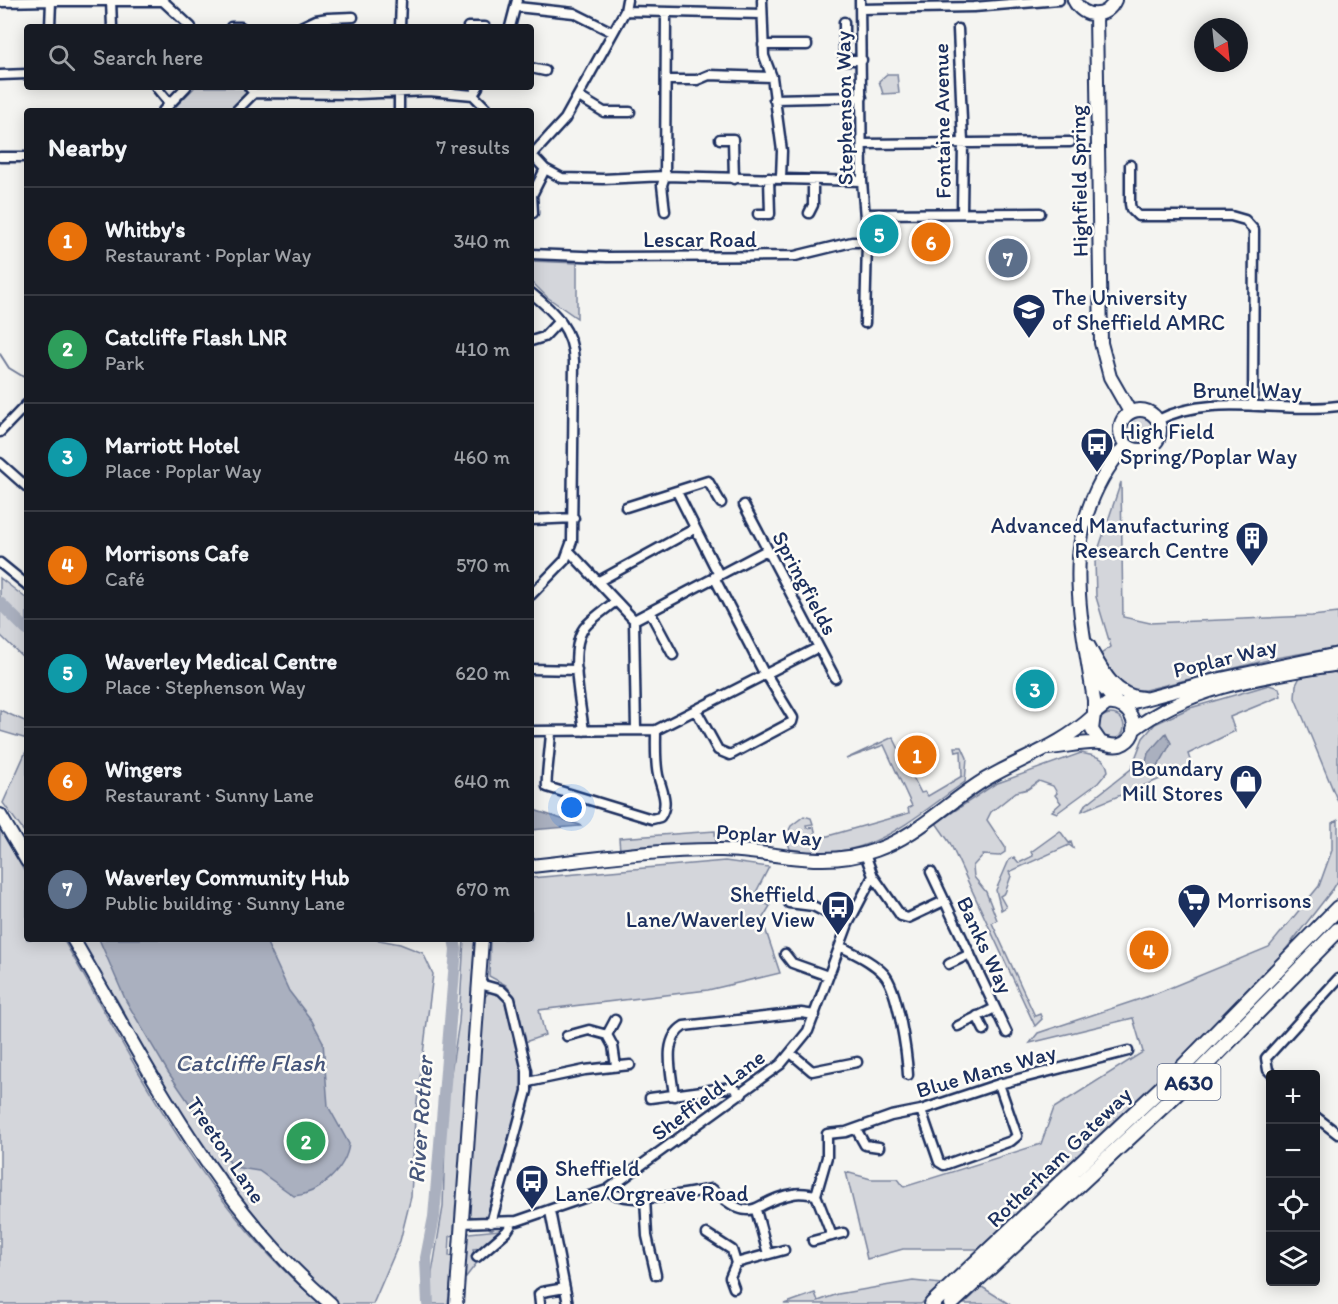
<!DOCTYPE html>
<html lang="en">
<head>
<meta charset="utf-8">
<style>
  body { margin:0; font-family:Itim,sans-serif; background:#20242c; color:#f1f3f6 }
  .controls { position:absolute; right:18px; bottom:18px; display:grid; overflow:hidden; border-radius:6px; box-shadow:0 3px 15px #0003 }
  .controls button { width:54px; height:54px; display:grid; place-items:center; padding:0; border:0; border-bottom:2px solid #363941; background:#171b24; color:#f1f3f6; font:30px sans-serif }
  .compass { position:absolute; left:1194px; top:18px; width:54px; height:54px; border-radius:50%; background:#171b24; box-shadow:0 3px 15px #0003; rotate:153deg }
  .you { position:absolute; left:572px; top:808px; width:21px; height:21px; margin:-15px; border:4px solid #fff; border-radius:50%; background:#1a73e8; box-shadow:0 0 0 9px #1a73e833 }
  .badge { display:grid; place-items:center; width:39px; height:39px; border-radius:50%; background:#ea580c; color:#fff; font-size:20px; font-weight:700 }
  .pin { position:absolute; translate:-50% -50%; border:3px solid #fff; box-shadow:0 2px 6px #0006 }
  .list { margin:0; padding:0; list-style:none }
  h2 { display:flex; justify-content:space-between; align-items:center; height:78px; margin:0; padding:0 24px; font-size:26px }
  h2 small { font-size:20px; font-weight:400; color:#9ea1a6 }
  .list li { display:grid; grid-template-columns:39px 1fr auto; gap:18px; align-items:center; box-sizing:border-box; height:108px; padding:0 24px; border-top:2px solid #363941 }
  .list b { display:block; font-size:22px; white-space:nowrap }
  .list p { margin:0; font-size:20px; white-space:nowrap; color:#9ea1a6 }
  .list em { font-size:20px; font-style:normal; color:#9ea1a6 }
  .icon { flex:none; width:33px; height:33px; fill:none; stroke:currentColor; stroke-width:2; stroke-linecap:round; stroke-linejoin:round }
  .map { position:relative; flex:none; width:1338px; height:1304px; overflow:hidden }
  .search { position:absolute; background:#171b24; box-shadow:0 3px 15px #0003; left:24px; top:24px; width:510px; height:66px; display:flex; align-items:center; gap:15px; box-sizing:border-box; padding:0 21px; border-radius:6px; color:#9ea1a6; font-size:22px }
  .panel { position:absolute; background:#171b24; box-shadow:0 3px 15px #0003; left:24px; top:108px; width:510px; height:834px; border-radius:6px }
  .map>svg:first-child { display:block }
  .green { fill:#d4d6db; stroke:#78829c; stroke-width:1.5 }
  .water { fill:#aab0bf; stroke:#717c98; stroke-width:1.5 }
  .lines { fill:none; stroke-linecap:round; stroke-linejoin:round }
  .stream { stroke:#717c98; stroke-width:2 }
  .river { stroke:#aab0bf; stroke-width:12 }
  .minor-casing { stroke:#1b2f5e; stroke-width:13 }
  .secondary-casing { stroke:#1b2f5e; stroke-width:16 }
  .trunk-casing { stroke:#1b2f5e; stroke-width:18 }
  .minor { stroke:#fdfcf7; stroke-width:8 }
  .secondary { stroke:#fdfcf7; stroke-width:12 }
  .trunk { stroke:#fdfcf7; stroke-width:14 }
  .labels { text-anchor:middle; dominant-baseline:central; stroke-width:5; stroke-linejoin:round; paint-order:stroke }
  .shield { fill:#fdfcf7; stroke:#5f6c8c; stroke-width:1.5 }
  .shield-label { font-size:21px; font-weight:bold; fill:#1b2f5e }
  .street-label { font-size:22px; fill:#1b2f5e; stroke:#fdfcf7 }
  .poi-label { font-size:22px; fill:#1b2f5e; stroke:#fdfcf7; text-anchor:start }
  .water-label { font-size:24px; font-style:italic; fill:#46567b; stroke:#fdfcf7 }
</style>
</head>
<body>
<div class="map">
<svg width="1338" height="1304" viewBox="0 0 1338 1304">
  <rect width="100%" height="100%" fill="#f4f4f1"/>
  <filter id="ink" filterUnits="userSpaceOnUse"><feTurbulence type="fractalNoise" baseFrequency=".0167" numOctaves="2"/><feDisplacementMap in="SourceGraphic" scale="12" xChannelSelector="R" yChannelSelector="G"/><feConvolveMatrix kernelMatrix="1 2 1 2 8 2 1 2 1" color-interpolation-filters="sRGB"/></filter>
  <g filter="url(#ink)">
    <path class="green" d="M887,74H897L899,93L883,94L879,81Z
      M195,87H242L249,94L231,111H171Z
      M531,261L577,263V318L547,297L531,281Z
      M1127 431a14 14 0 1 1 28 0a14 14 0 1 1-28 0Z
      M1121,482L1123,617L1150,623L1312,616L1338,613V647L1276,658L1145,690C1122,691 1111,672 1101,654L1111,647L1096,597L1095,559Z
      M0,578L27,599V661L0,635Z
      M1334,672L1338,674V802L1295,698L1296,685L1300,677Z
      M1269,685L1279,688L1281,696L1230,717L1235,731L1188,754L1192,766L1082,811L1084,806L1131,769L1143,738L1155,724L1190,708Z
      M0,710L27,722V739L0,731Z
      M1098 727a13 13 0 1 1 26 0a13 13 0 1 1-26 0Z
      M893,737L921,793L925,792L928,796L962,776L961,751L956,752L955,747H962L967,758L965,782C907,822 866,865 790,849L786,836L791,826L804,816L811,818L813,824L806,825L807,828L814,827L817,839L909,813L908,808L912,806L884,745L846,759Z
      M27,749V836L3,803Z
      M1081,753C1094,756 1106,756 1108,771L1098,783L1057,813L1052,811L1061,803L1055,795L1057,793L1053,786L1039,781L1028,789L1016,792L991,812L987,820L1005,847V852L999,856L983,855L973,866L974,877L986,892L997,920L992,923L1035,1016L1040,1014L1042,1019L1035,1026L950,843L936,823L995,784Z
      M1338,820V881L1333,889L1265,976L1169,1074L979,1249H903L867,1259L846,1172L871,1179H898L904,1187L1041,1144L1054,1108L1143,1052L1133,1018L1030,1043L1038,1033L1155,994L1269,947L1319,886L1332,850V823Z
      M0,829L27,876V939H63C137,1067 205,1208 321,1304H0Z
      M715,831L716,844L620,851L619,838Z
      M1060,831L1069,843L1071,842L1073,848L1069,845L1009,872L1011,876L1005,893L1000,896L1006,907L1001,910L996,890L1009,860L1014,857L1019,863L1033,856L1031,852Z
      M725,861L769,867L753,898L770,906L762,919L780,973L708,990L539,1010L545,1035L525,1042L515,997L506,985L489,976L490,939H531V878Z
      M78,939H374L400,944L423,953L433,974L415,1118L411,1197L400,1241L373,1304H338L286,1254L239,1202L174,1103L117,1000Z
      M464,939H475L457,1209L454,1235L450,1236L449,1256L454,1257L448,1304H432V1273L443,1207L446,1105L459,1022Z
      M490,991L502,996L505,1002L522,1070V1093L486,1218H472L468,1211L483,999Z
      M499,1230V1234L482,1248L473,1249L476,1264L462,1282L465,1242L469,1233Z
      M913,1281L942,1284L921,1304H784L815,1293L818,1301L838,1294Z
      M982,1287L1009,1304H964Z"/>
    <path class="water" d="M1166,733L1171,743C1164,755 1159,772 1143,775L1148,753Z
      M531,809L580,825L581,826L531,830Z
      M99,939H265L289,991L312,1021L323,1042L328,1106L349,1144C346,1169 319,1194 294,1196L259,1171L233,1167L168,1072L126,1001Z"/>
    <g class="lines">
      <path class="stream" d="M0,354L9,368L27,379"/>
      <path class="river" d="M0,603L27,630
        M428,1304L426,1258L434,1217L456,949L454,939"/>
      <defs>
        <path id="minor" d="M111,0L112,27
          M762,0L764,56L772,77L782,151L781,178
          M860,0L862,181L867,242L865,323
          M163,1L191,27
          M0,2L51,1
          M517,7L574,13L612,32
          M861,9L974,7L1059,0
          M625,11L762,14
          M328,18L353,17
          M844,22V60H862
          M50,27L51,1H163
          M231,27H241
          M301,27L316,20L328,18V27
          M400,27L401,0
          M468,27H485
          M510,27L517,0
          M958,29L963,143L962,212
          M763,45H807
          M531,68L545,71
          M0,75L27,74
          M667,80H697L709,75L772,77
          M156,87L170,104
          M249,87L254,93L357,94L429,91L473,95L489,111
          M473,95L478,87
          M579,97L604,112H630
          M774,99L862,97
          M163,111L186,87
          M236,111L254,93
          M399,111V87
          M720,139H733L734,179
          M862,144L1070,142
          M531,154L545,169L562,178L603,179L665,176L862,181
          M532,155L565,119L625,11L627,0
          M0,157H27
          M1130,165V204L1131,209L1138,216H1231L1245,220L1254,230L1253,406
          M665,211L662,185L665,176L666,14
          M533,213L532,195L545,169
          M809,213L813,205V181
          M758,214H770L769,178
          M866,214L1040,213
          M531,254L607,257L795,256L852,242H867
          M531,293C555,312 573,330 574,361L572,541L565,560L531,595
          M531,341L544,337L560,320
          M1158,420C1213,392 1279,414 1338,406
          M0,432L27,404
          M0,463L27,487
          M677,492L719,575
          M744,505L835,678
          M626,507L708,481L721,503
          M531,520L574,518
          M570,552L634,620L767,550
          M0,563L27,585
          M714,577L765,675
          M599,581L694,529
          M650,612L673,655
          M634,620L636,730
          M531,669L577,670
          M696,710L718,750L730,755L792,722L793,718L766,674
          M531,731L656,730L817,648
          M551,731C551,744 545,781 547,787L652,819L660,817C670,803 661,789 658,775C655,761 656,744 656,730
          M584,731C581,705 568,650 584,628C592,618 606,609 616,601
          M865,854L873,876L901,916L908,918L944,901
          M931,872L1007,1033
          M789,903L813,906L848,924
          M840,946C855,954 872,961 884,974C898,989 907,1054 908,1075
          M785,954L792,963L828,976
          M949,964L970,954
          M480,984L501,990L510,999L527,1071V1091L491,1223
          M977,1016L984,1030
          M958,1026L995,1008
          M607,1035L615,1020
          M567,1036L589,1030L607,1035L613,1046L616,1066
          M792,1054L812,1071L857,1062
          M1272,1074L1268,1070L1266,1058L1338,979
          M528,1082L585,1070L630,1065
          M674,1096C672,1073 661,1040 684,1026L801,1013L815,1015
          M650,1098L732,1087L742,1094
          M921,1110L939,1162L944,1165L1011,1141L1017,1136L999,1084
          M1316,1117L1338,1134
          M856,1129L865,1145L879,1147
          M607,1190C628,1207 687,1193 712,1189C756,1229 751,1201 793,1194C800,1192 808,1194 816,1195
          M645,1197L647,1236L656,1275
          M756,1210L768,1254
          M550,1211L568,1304
          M461,1223L517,1221L607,1190L781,1064L808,1031L848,924L873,876
          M707,1234L732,1250L736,1263L730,1277L734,1288
          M832,1236L816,1195L827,1157V1134L846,1132L891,1116L921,1110L999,1084L1128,1051
          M813,1241L843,1233
          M477,1257L507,1231L513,1222
          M736,1263L784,1250
          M540,1304L539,1294L542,1292L565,1288"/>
        <path id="secondary" d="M1074,0C1083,19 1107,19 1115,0
          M1096,15L1101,343L1110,377L1130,412
          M1120 430a20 20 0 1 1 40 0a20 20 0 1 1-40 0Z
          M1088,645C1101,668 1113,697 1143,698
          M1095,672L1103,688L1117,703
          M1122,705L1216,680L1338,654
          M1094,714V700C1079,607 1057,524 1126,445
          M1133,730C1191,685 1268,676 1338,664
          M1049,748C1065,747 1086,741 1101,743C1108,744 1112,747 1120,745C1146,736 1132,700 1107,704L1094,714L1092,730L1101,743
          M0,815L27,861
          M531,866C594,859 659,849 722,850C777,851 821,870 876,850C917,836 949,801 986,779C1022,758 1062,745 1092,717
          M73,939C149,1069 215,1204 331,1304
          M456,1304L482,939"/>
        <path id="trunk" d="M932,1304L1177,1073L1338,908
          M951,1304L1190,1081L1338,930"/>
      </defs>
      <use href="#minor" class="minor-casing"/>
      <use href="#secondary" class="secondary-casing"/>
      <use href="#trunk" class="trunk-casing"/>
      <use href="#minor" class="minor"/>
      <use href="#secondary" class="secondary"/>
      <use href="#trunk" class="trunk"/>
    </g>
  </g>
  <defs>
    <symbol id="university-pin" viewBox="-11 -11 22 30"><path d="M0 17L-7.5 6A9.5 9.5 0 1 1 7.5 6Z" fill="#1b2f5e" stroke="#fdfcf7"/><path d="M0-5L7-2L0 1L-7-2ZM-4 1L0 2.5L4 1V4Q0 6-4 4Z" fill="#fff"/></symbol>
    <symbol id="bus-pin" viewBox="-11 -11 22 30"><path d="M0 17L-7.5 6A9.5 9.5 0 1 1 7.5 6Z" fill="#1b2f5e" stroke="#fdfcf7"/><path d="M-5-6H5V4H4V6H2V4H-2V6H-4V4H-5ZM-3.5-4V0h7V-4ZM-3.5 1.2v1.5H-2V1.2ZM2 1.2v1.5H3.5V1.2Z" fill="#fff"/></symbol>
    <symbol id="building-pin" viewBox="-11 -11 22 30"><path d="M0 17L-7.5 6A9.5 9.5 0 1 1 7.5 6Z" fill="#1b2f5e" stroke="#fdfcf7"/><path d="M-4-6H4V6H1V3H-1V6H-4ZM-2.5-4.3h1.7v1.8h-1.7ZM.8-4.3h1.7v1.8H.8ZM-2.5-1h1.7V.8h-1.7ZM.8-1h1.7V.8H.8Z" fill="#fff"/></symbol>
    <symbol id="shop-pin" viewBox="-11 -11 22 30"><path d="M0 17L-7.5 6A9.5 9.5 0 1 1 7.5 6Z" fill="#1b2f5e" stroke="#fdfcf7"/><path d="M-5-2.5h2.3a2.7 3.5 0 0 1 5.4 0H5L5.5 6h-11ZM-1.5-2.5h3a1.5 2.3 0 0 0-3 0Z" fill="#fff"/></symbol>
    <symbol id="supermarket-pin" viewBox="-11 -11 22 30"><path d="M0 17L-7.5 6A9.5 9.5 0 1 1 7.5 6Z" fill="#1b2f5e" stroke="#fdfcf7"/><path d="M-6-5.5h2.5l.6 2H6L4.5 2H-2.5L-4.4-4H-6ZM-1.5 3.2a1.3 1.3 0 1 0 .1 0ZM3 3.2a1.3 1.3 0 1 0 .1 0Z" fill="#fff"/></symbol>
  </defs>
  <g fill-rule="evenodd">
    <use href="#university-pin" x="1010" y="291" width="38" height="52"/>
    <use href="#bus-pin" x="1078" y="425" width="38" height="52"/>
    <use href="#building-pin" x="1233" y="519" width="38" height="52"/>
    <use href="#shop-pin" x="1227" y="762" width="38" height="52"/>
    <use href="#supermarket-pin" x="1175" y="881" width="38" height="52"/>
    <use href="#bus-pin" x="819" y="888" width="38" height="52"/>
    <use href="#bus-pin" x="513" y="1162" width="38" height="52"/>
  </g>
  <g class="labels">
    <rect class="shield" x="1157.5" y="1064" width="63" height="36" rx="4.5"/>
    <g class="shield-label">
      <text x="1189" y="1082">A630</text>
    </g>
    <g class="street-label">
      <text transform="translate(844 108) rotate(-91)">Stephenson Way</text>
      <text transform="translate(942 121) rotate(-91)">Fontaine Avenue</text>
      <text transform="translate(1079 181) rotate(-91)">Highfield Spring</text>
      <text x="700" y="239">Lescar Road</text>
      <text x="1247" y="390">Brunel Way</text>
      <text transform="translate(805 583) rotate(62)">Springfields</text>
      <text transform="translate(1225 658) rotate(-14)">Poplar Way</text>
      <text transform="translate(769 835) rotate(4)">Poplar Way</text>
      <text transform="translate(985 945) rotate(65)">Banks Way</text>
      <text transform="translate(986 1071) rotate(-16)">Blue Mans Way</text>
      <text transform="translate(708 1095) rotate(-37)">Sheffield Lane</text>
      <text transform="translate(226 1150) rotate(56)">Treeton Lane</text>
      <text transform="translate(1059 1157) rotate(-44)">Rotherham Gateway</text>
    </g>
    <g class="poi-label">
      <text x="1052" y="297">The University<tspan x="1052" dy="25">of Sheffield AMRC</tspan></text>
      <text x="1120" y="431">High Field<tspan x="1120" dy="25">Spring/Poplar Way</tspan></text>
      <text x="1229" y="525" text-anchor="end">Advanced Manufacturing<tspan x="1229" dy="25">Research Centre</tspan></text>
      <text x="1223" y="768" text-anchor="end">Boundary<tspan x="1223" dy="25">Mill Stores</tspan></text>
      <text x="815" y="894" text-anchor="end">Sheffield<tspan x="815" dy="25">Lane/Waverley View</tspan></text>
      <text x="1217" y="900">Morrisons</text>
      <text x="555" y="1168">Sheffield<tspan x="555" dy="25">Lane/Orgreave Road</tspan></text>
    </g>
    <g class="water-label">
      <text x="250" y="1062">Catcliffe Flash</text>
      <text transform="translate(420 1120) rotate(-86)">River Rother</text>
    </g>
  </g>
</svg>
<div class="controls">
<button>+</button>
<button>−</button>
<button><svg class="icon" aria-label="locate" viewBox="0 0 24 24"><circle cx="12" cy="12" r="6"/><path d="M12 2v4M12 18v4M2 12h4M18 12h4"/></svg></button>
<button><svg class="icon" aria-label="layers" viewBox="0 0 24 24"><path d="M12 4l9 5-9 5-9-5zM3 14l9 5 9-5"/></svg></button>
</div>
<svg class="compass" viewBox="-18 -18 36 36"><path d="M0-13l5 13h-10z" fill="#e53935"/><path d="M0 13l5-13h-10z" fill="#9ea1a6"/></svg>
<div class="you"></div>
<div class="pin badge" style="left:917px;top:755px;background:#e8710a">1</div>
<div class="pin badge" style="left:306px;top:1141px;background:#2e9e5b">2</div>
<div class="pin badge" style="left:1035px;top:689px;background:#0f9aa8">3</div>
<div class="pin badge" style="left:1149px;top:950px;background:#e8710a">4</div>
<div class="pin badge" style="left:879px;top:234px;background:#0f9aa8">5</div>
<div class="pin badge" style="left:931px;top:242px;background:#e8710a">6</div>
<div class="pin badge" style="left:1008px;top:258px;background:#5c6f8a">7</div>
<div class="search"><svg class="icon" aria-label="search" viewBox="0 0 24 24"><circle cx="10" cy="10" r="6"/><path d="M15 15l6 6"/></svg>Search here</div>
<section class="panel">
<h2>Nearby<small>7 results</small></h2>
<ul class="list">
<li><span class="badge" style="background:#e8710a">1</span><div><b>Whitby's</b><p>Restaurant · Poplar Way</p></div><em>340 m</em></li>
<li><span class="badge" style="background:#2e9e5b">2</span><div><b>Catcliffe Flash LNR</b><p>Park</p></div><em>410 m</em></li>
<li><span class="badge" style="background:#0f9aa8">3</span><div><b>Marriott Hotel</b><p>Place · Poplar Way</p></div><em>460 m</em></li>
<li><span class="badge" style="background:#e8710a">4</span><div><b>Morrisons Cafe</b><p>Café</p></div><em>570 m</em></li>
<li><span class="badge" style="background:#0f9aa8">5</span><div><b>Waverley Medical Centre</b><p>Place · Stephenson Way</p></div><em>620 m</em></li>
<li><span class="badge" style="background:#e8710a">6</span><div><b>Wingers</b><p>Restaurant · Sunny Lane</p></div><em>640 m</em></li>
<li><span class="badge" style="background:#5c6f8a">7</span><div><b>Waverley Community Hub</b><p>Public building · Sunny Lane</p></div><em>670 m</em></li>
</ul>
</section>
</div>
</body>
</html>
